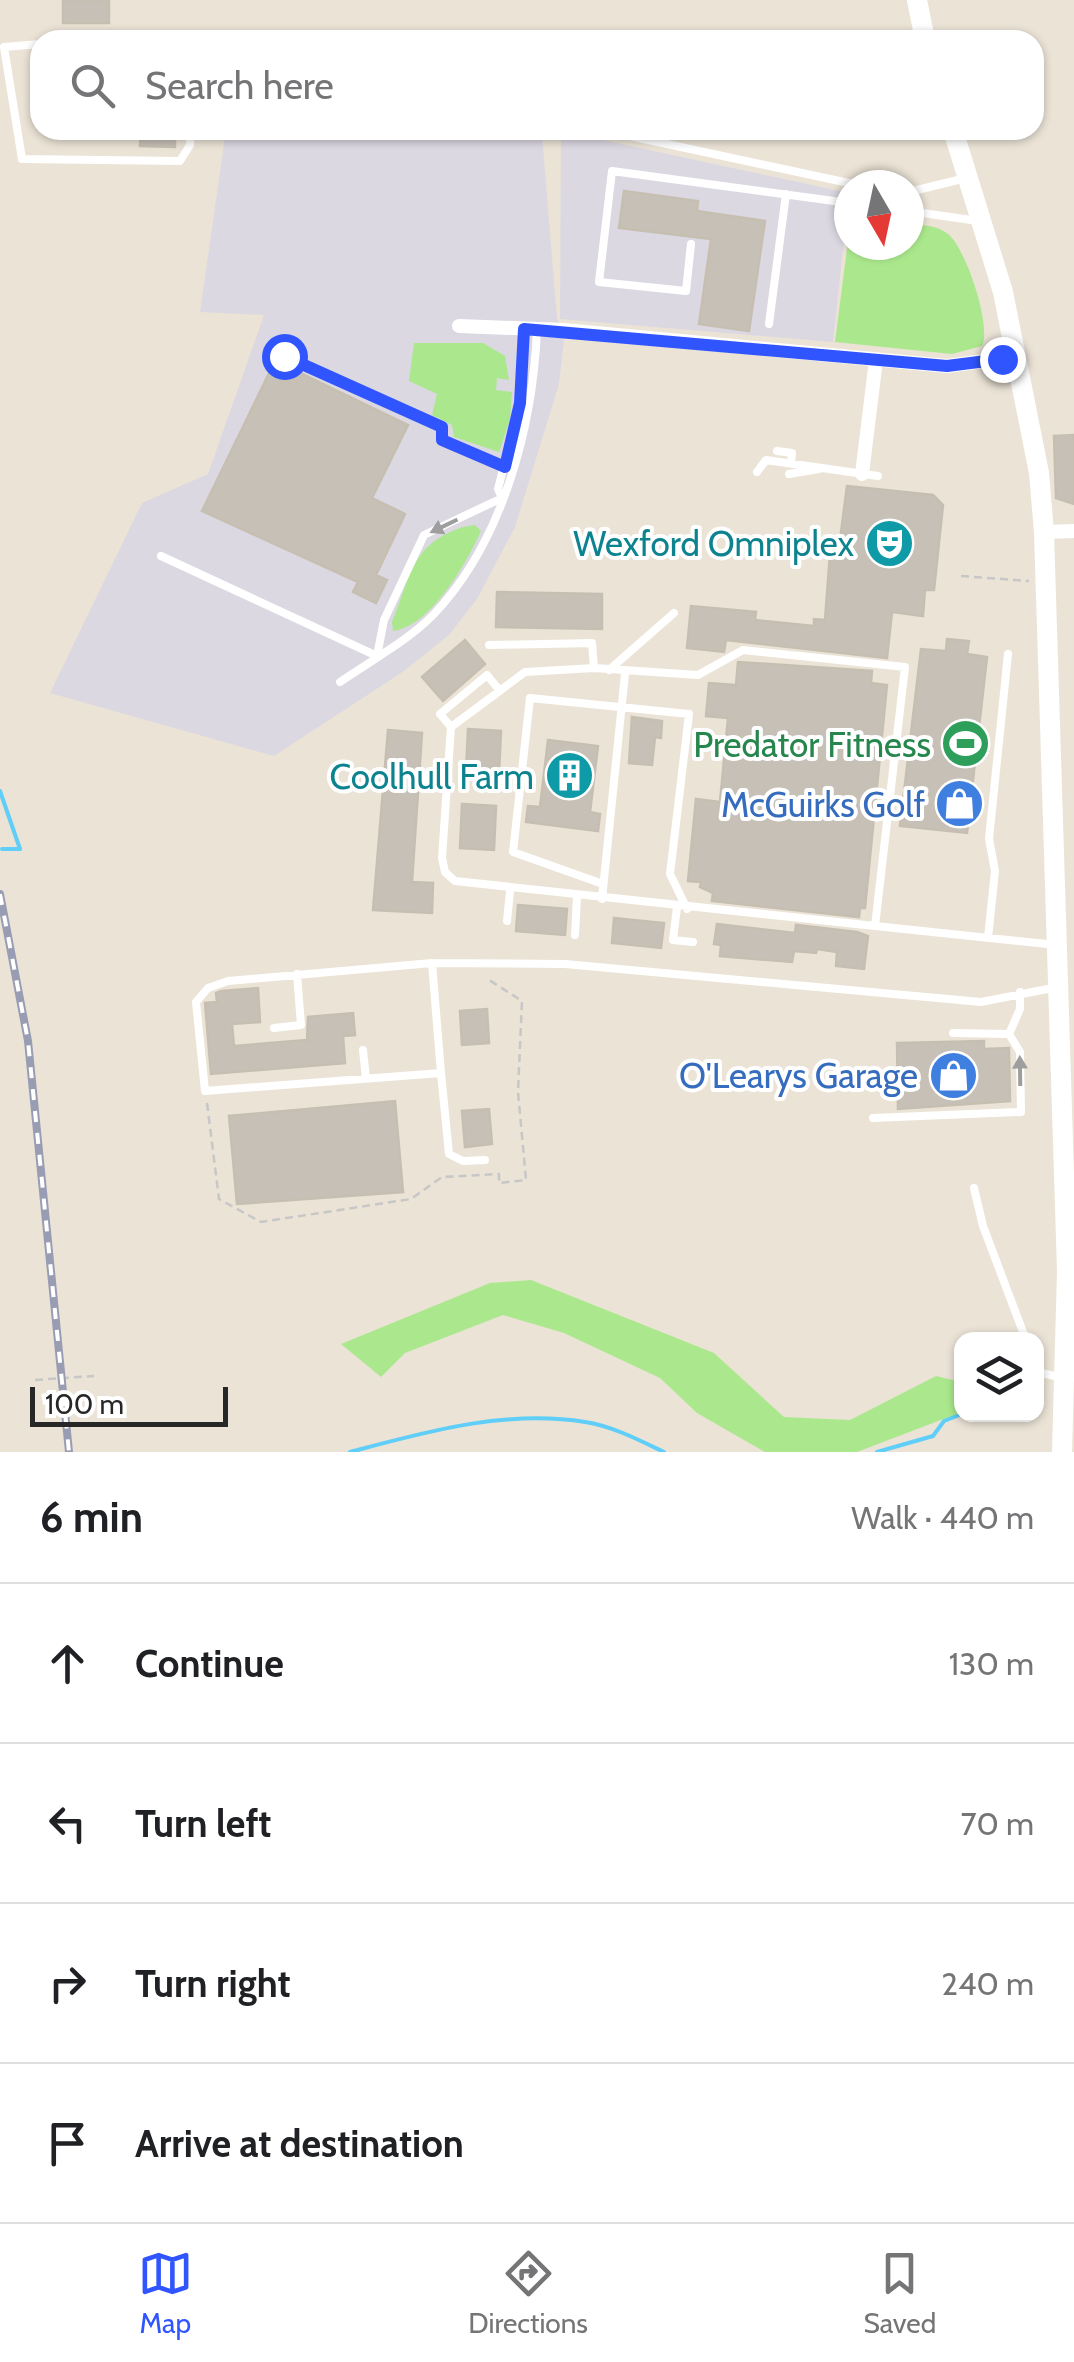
<!DOCTYPE html>
<html lang="en">
<head>
<meta charset="utf-8">
<style>
  body { margin:0; font-family:Cabin,sans-serif; background:#f2f2f2; color:#202124 }
  .controls { position:absolute; right:30px; bottom:30px; display:grid; overflow:hidden; border-radius:20px; box-shadow:0 2px 8px #0004 }
  .controls button { width:90px; height:90px; display:grid; place-items:center; padding:0; border:0; border-bottom:2px solid #e0e0e0; background:#fff; color:#202124; font:50px sans-serif }
  .compass { position:absolute; left:834px; top:170px; width:90px; height:90px; border-radius:50%; background:#fff; box-shadow:0 2px 8px #0004; rotate:171deg }
  .scale { position:absolute; left:30px; bottom:25px; width:198px; box-sizing:border-box; padding-left:10px; border:5px solid #272727; border-top:0; font-size:28px; line-height:35px; white-space:nowrap; color:#272727; -webkit-text-stroke:8px #fff; paint-order:stroke }
  .stop { position:absolute; width:30px; height:30px; margin:-22px; border:8px solid #3055ff; border-radius:50%; background:#fff }
  .stop.end { background:#3055ff; border-color:#fff; box-shadow:0 2px 10px #0008 }
  .list { margin:0; padding:0; list-style:none }
  h2 { display:flex; justify-content:space-between; align-items:center; height:130px; margin:0; padding:0 40px; font-size:42px }
  h2 small { font-size:32px; font-weight:400; color:#757577 }
  .list li { display:grid; grid-template-columns:65px 1fr auto; gap:30px; align-items:center; box-sizing:border-box; height:160px; padding:0 40px; border-top:2px solid #e0e0e0 }
  .list b { display:block; font-size:38px; white-space:nowrap }
  .list em { font-size:32px; font-style:normal; color:#757577 }
  .icon { flex:none; width:55px; height:55px; fill:none; stroke:currentColor; stroke-width:2; stroke-linecap:round; stroke-linejoin:round }
  .map { position:relative; flex:none; width:1074px; height:1452px; overflow:hidden }
  .search { position:absolute; background:#fff; box-shadow:0 2px 8px #0004; left:30px; right:30px; top:30px; height:110px; display:flex; align-items:center; gap:25px; box-sizing:border-box; padding:0 35px; border-radius:30px; color:#757577; font-size:38px }
  .sheet { height:770px; background:#fff }
  nav { display:flex; justify-content:space-around; align-items:center; box-sizing:border-box; height:140px; border-top:2px solid #e0e0e0; background:#fff; font-size:28px; color:#757577 }
  nav a { display:grid; justify-items:center; gap:5px }
  nav .on { color:#3055ff }
  .map>svg:first-child { display:block }
  .industrial { fill:#dbd8e2 }
  .green { fill:#abe88d }
  .lines { fill:none; stroke-linecap:round; stroke-linejoin:round }
  .stream { stroke:#5fcef8; stroke-width:4 }
  .building { fill:#c6c0b7; stroke:#c6bfb1; stroke-width:2.5 }
  .path { stroke:#c7c7c7; stroke-width:2.5; stroke-dasharray:8 5; stroke-linecap:butt }
  .lane { stroke:#fff; stroke-width:8 }
  .street { stroke:#fff; stroke-width:14 }
  .secondary { stroke:#fff; stroke-width:20 }
  .rail-casing { stroke:#999db3; stroke-width:8 }
  .rail { stroke:#fff; stroke-width:4; stroke-dasharray:11; stroke-linecap:butt }
  .oneway { fill:#9e9e9e }
  .route { stroke:#3055ff; stroke-width:12 }
  .labels { text-anchor:middle; dominant-baseline:central; stroke-width:8; stroke-linejoin:round; paint-order:stroke }
  .culture-label { font-size:35px; fill:#0d838f; stroke:#fff; text-anchor:end }
  .leisure-label { font-size:35px; fill:#27864d; stroke:#fff; text-anchor:end }
  .shop-label { font-size:35px; fill:#366cbe; stroke:#fff; text-anchor:end }
</style>
</head>
<body>
<div class="map">
<svg width="1074" height="1452" viewBox="0 0 1074 1452">
  <rect width="100%" height="100%" fill="#ebe3d6"/>
  <path class="industrial" d="M226,130H516L542,135L557,318L564,340L559,384L515,527L477,599L449,635L404,671L274,756L50,693L142,503L208,474L264,315L200,312Z
    M561,131L849,193L833,342L560,319Z"/>
  <path class="green" d="M909,224C922,225 937,225 948,234C966,248 992,327 982,346L952,354L835,342L849,233V245H909Z
    M414,343H483L505,356L509,380L497,378L496,390L512,392L510,419L499,452L454,437L452,425L432,415L437,394L409,381Z
    M463,527L475,525L481,531C467,563 430,627 393,631L392,622C411,576 411,544 463,527Z
    M531,1280L714,1353L784,1417L850,1420L936,1376L961,1382L962,1414L971,1415L946,1418L857,1452H765L697,1413L660,1378L564,1333L503,1315L405,1353L381,1377L341,1344L490,1283Z"/>
  <g class="lines">
    <path class="stream" d="M0,791L20,849H2
      M350,1452C425,1432 506,1409 585,1422C612,1426 639,1440 664,1452
      M877,1452L933,1436L944,1421L962,1414"/>
  </g>
  <path class="building" d="M63,0H109V23H63Z
    M141,130H175V147L140,146Z
    M624,191L698,201L697,211L765,221L749,331L699,324L711,239L619,228Z
    M275,361L408,425L372,498L405,514L376,575L387,580L376,603L353,592L358,582L202,511Z
    M1074,435V504L1056,498L1054,436Z
    M847,486L933,495L943,505L934,590H925L923,616L892,612L887,658L726,640L724,652L687,648L691,606L756,612L755,620L814,626V619L825,620L830,554L838,555Z
    M497,592L602,594V629L496,627Z
    M947,639L969,641L967,654L987,657L967,833L900,826L921,649L946,651Z
    M465,640L485,664L443,701L422,677Z
    M738,662L872,671L871,683L887,685L865,908H860L859,917L712,901L713,893L700,887L701,882L688,881L696,799L720,802L728,718L706,716L709,683L736,685Z
    M632,717L662,721L661,738L655,737L652,765L629,763Z
    M468,729L501,731L499,773L466,771Z
    M388,730L422,733L412,882L433,883L432,913L373,910Z
    M548,740L598,746L590,812L600,814L598,831L526,822L528,806L540,807Z
    M462,804L496,806L494,850L460,848Z
    M518,905L567,909L565,935L516,931Z
    M614,918L664,923L661,948L612,943Z
    M717,924L795,933L796,925L857,932L868,936L864,969L836,966L837,952L817,949L816,953L794,951L792,962L720,956L721,945L714,944Z
    M258,988L260,1022L232,1024L234,1046L307,1040L308,1017L353,1013L355,1035L343,1036L345,1063L211,1074L205,1003L217,1002L216,993L221,991Z
    M487,1009L489,1043L462,1045L460,1011Z
    M984,1041V1049L1009,1048L1010,1101L898,1109L897,1043Z
    M395,1101L403,1192L237,1204L229,1116Z
    M489,1109L492,1144L465,1147L462,1111Z"/>
  <g class="lines">
    <path class="path" d="M961,576L1029,581
      M207,1103L219,1199L261,1222L411,1199L442,1177L499,1174V1183L526,1180L518,1092L522,1001L486,978
      M35,1380L94,1376"/>
    <path class="lane" d="M40,44L4,47L22,159L180,161L190,145L191,130
      M602,130L858,185
      M909,192L966,178
      M909,211L978,221
      M691,244L686,291L599,282L612,171L849,203
      M769,324L786,194
      M283,356L442,427V440L505,467
      M777,451L792,453L791,463
      M757,472L766,460L878,476
      M789,474L819,469
      M161,556L377,656
      M489,645L592,643L594,668
      M377,656L384,620L424,535L502,498L498,489L520,403L524,329
      M609,670L674,613
      M340,682C370,661 408,641 434,614C503,541 533,427 537,329
      M451,727L440,714L487,675L500,691
      M603,884L513,852L530,698L689,714L670,874L687,909
      M602,899L625,674
      M677,907L673,940L693,942
      M507,921L510,891
      M875,926L455,881L445,872L442,858L451,727L525,672L594,668L698,675L743,650L905,667L875,926L1057,945
      M575,935L577,897
      M988,938L995,871L989,839L1008,654
      M432,963L228,981L208,988L196,1002L205,1091L441,1073L432,963L565,964L981,1002L1058,987
      M274,1028L301,1025L297,974
      M953,1033L1009,1034
      M1009,1034L1020,1009V992
      M363,1050L366,1079
      M441,1073L449,1154L463,1161L485,1160
      M873,1118L1021,1112L1020,1052L1009,1034
      M974,1188L983,1226L1026,1340
      M1036,1363L1041,1373L1064,1378"/>
    <path class="street" d="M459,326L564,330L947,366L1014,357
      M862,474L876,360
      M1044,532L1074,531"/>
    <path class="secondary" d="M917,0L925,40
      M953,130L1003,292L1039,473L1044,532L1067,1271L1062,1452"/>
    <defs>
      <path id="rail" d="M0,894L28,1041L69,1452"/>
    </defs>
    <use href="#rail" class="rail-casing"/>
    <use href="#rail" class="rail"/>
  </g>
  <defs><path id="oneway-solid" d="M-6-.8H1V-3.2L6.5 0L1 3.2V.8H-6Z" transform="scale(2.5)"/></defs>
  <g class="oneway">
    <use href="#oneway-solid" transform="translate(444 526) rotate(154)"/>
    <use href="#oneway-solid" transform="translate(1020 1071) rotate(-91)"/>
  </g>
  <g class="lines">
    <path class="route" d="M284,356L442,427V440L505,467L520,403L524,329L947,366L1002,359"/>
  </g>
  <defs>
    <symbol id="theatre-disc" viewBox="-11 -11 22 22"><circle r="9.5" fill="#0f9aa8" stroke="#fff"/><path d="M-5-5.5Q0-4 5-5.5V0Q5 5 0 6Q-5 5-5 0ZM-3.3-2.5H-1v1.5H-3.3ZM1-2.5H3.3v1.5H1ZM-2.8 1Q0 5.5 2.8 1Z" fill="#fff"/></symbol>
    <symbol id="stadium-disc" viewBox="-11 -11 22 22"><circle r="9.5" fill="#2e9e5b" stroke="#fff"/><path d="M0-5a6.5 5 0 1 0 0 10a6.5 5 0 1 0 0-10ZM-3.5-1.8h7v3.6h-7Z" fill="#fff"/></symbol>
    <symbol id="building-disc" viewBox="-11 -11 22 22"><circle r="9.5" fill="#0f9aa8" stroke="#fff"/><path d="M-4-6H4V6H1V3H-1V6H-4ZM-2.5-4.3h1.7v1.8h-1.7ZM.8-4.3h1.7v1.8H.8ZM-2.5-1h1.7V.8h-1.7ZM.8-1h1.7V.8H.8Z" fill="#fff"/></symbol>
    <symbol id="shop-disc" viewBox="-11 -11 22 22"><circle r="9.5" fill="#3f7fe0" stroke="#fff"/><path d="M-5-2.5h2.3a2.7 3.5 0 0 1 5.4 0H5L5.5 6h-11ZM-1.5-2.5h3a1.5 2.3 0 0 0-3 0Z" fill="#fff"/></symbol>
  </defs>
  <g fill-rule="evenodd">
    <use href="#theatre-disc" x="862" y="516" width="55" height="55"/>
    <use href="#stadium-disc" x="938" y="716" width="55" height="55"/>
    <use href="#building-disc" x="542" y="748" width="55" height="55"/>
    <use href="#shop-disc" x="932" y="776" width="55" height="55"/>
    <use href="#shop-disc" x="926" y="1048" width="55" height="55"/>
  </g>
  <g class="labels">
    <g class="culture-label">
      <text x="854" y="543">Wexford Omniplex</text>
      <text x="534" y="776">Coolhull Farm</text>
    </g>
    <g class="leisure-label">
      <text x="931" y="744">Predator Fitness</text>
    </g>
    <g class="shop-label">
      <text x="925" y="804">McGuirks Golf</text>
      <text x="918" y="1075">O'Learys Garage</text>
    </g>
  </g>
</svg>
<div class="controls">
<button><svg class="icon" aria-label="layers" viewBox="0 0 24 24"><path d="M12 4l9 5-9 5-9-5zM3 14l9 5 9-5"/></svg></button>
</div>
<svg class="compass" viewBox="-18 -18 36 36"><path d="M0-13l5 13h-10z" fill="#e53935"/><path d="M0 13l5-13h-10z" fill="#757577"/></svg>
<div class="scale">100 m</div>
<div class="stop" style="left:284px;top:356px"></div>
<div class="stop end" style="left:1002px;top:359px"></div>
<div class="search"><svg class="icon" aria-label="search" viewBox="0 0 24 24"><circle cx="10" cy="10" r="6"/><path d="M15 15l6 6"/></svg>Search here</div>
</div>
<section class="sheet">
<h2>6 min<small>Walk · 440 m</small></h2>
<ul class="list">
<li><svg class="icon" aria-label="ahead" viewBox="0 0 24 24"><path d="M12 20V5M6 11l6-6 6 6"/></svg><div><b>Continue</b></div><em>130 m</em></li>
<li><svg class="icon" aria-label="left" viewBox="0 0 24 24"><path d="M17 20v-9H6M10 6l-5 5 5 5"/></svg><div><b>Turn left</b></div><em>70 m</em></li>
<li><svg class="icon" aria-label="right" viewBox="0 0 24 24"><path d="M7 20v-9h11M14 6l5 5-5 5"/></svg><div><b>Turn right</b></div><em>240 m</em></li>
<li><svg class="icon" aria-label="arrive" viewBox="0 0 24 24"><path d="M6 21V4h12l-3 4 3 4H6"/></svg><div><b>Arrive at destination</b></div></li>
</ul>
</section>
<nav>
<a class="on"><svg class="icon" aria-label="map" viewBox="0 0 24 24"><path d="M3 6l6-2 6 2 6-2v14l-6 2-6-2-6 2zM9 4v14M15 6v14"/></svg>Map</a>
<a><svg class="icon" aria-label="directions" viewBox="0 0 24 24"><path d="M12 3l9 9-9 9-9-9zM9 14v-3h6M13 9l2 2-2 2"/></svg>Directions</a>
<a><svg class="icon" aria-label="saved" viewBox="0 0 24 24"><path d="M7 4h10v16l-5-4-5 4z"/></svg>Saved</a>
</nav>
</body>
</html>
